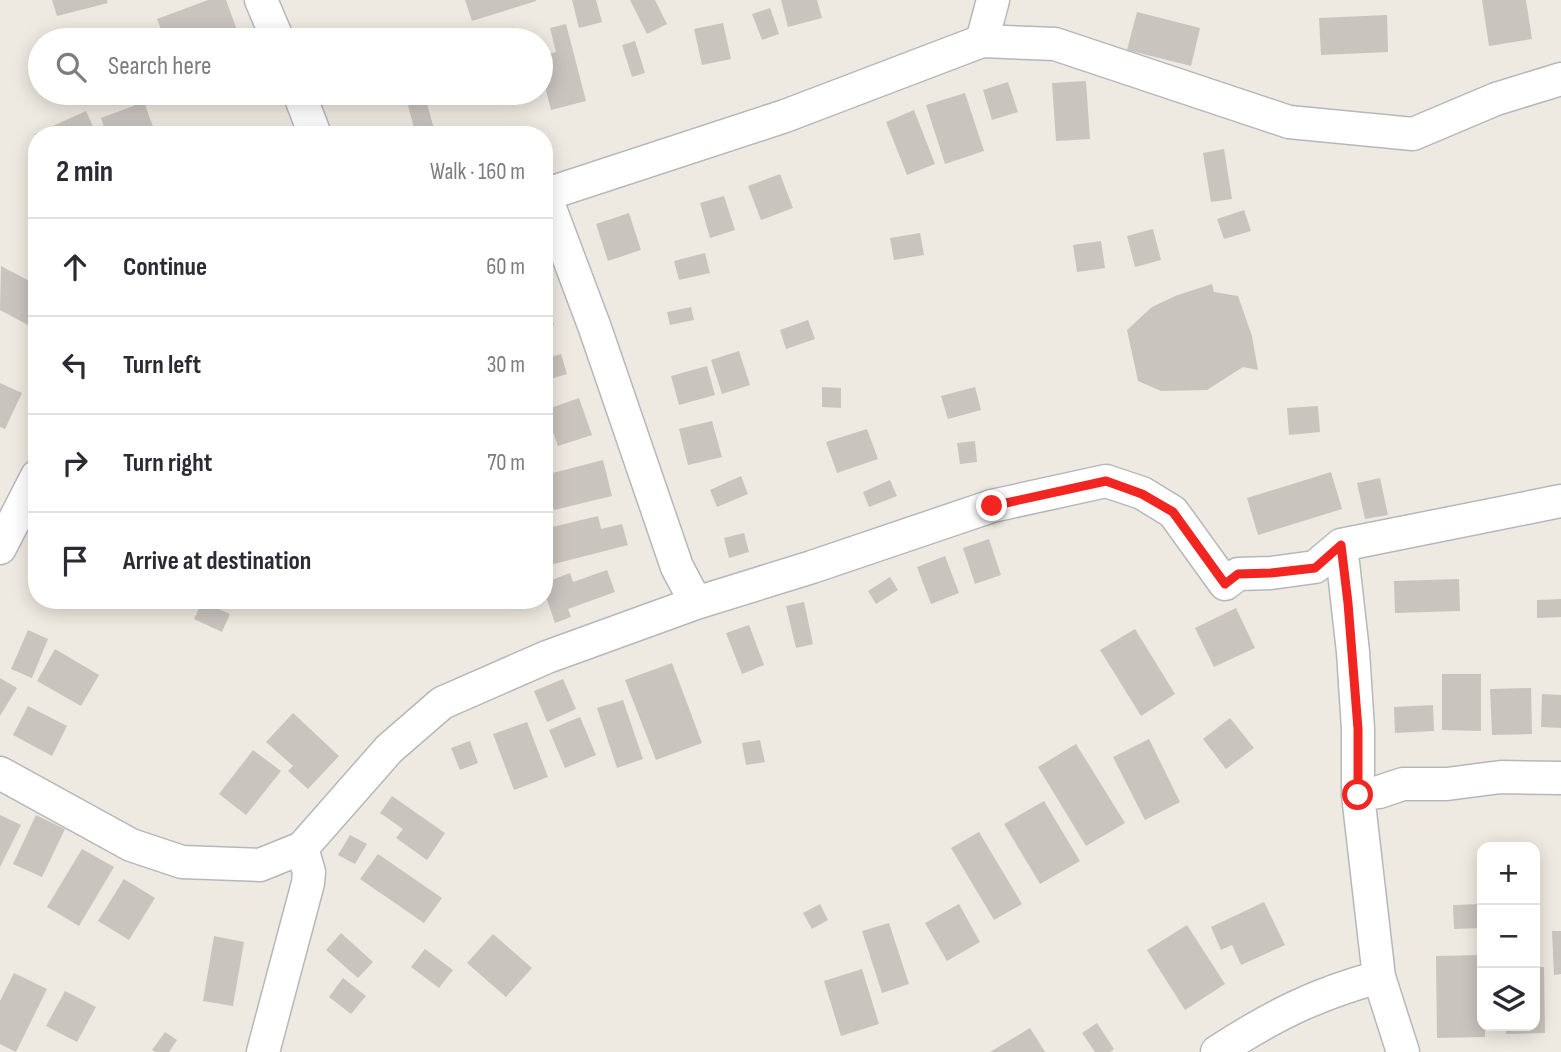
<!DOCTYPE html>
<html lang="en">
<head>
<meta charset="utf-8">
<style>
  body { margin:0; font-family:"Sofia Sans Condensed",sans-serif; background:#f2f2f3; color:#2b2b33 }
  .controls { position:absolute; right:21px; bottom:21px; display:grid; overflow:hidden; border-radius:14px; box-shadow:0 4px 18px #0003 }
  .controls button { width:63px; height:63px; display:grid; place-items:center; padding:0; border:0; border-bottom:2px solid #e1e1e2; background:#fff; color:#2b2b33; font:35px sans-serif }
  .stop { position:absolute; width:21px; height:21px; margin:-16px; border:5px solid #f32521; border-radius:50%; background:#fff }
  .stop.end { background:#f32521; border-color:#fff; box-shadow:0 2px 7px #0008 }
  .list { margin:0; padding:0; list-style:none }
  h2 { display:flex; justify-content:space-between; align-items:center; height:91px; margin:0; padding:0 28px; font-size:30px }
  h2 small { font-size:23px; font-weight:400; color:#7c7c81 }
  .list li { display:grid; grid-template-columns:46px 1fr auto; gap:21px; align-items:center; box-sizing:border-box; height:98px; padding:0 28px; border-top:2px solid #e1e1e2 }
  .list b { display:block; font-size:26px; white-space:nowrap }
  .list em { font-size:23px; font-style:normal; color:#7c7c81 }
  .icon { flex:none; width:38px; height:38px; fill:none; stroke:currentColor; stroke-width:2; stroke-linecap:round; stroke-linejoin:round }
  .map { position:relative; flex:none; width:1561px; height:1052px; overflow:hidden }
  .search { position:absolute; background:#fff; box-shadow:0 4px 18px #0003; left:28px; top:28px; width:525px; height:77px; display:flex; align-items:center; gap:18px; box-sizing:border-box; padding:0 24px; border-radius:38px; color:#7c7c81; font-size:26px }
  .panel { position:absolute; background:#fff; box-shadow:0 4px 18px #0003; left:28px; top:126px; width:525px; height:483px; border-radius:28px }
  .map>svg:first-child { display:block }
  .building { fill:#c9c4be }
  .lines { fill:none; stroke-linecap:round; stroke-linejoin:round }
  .minor-casing { stroke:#b4b8bd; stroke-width:35 }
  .minor { stroke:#fff; stroke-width:32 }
  .route { stroke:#f32521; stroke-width:9 }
</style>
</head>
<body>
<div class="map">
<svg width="1561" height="1052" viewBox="0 0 1561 1052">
  <rect width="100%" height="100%" fill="#eeeae1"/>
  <path class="building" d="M52,0H107L108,3L57,16Z
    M208,0H226L237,30L209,40H165L157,19Z
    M465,0H536V1L472,21Z
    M572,0H596L602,22L579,28Z
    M630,0H655L667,24L647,34Z
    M781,0H817L822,18L788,27Z
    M1482,0H1526L1532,39L1489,46Z
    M770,8L779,34L762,40L752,14Z
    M1137,12L1200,28L1191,66L1127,50Z
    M1387,15L1388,52L1321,55L1319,18Z
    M723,23L731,59L702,65L694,29Z
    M566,24L586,101L551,110L541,70V56L556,52L550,28Z
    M157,33L159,40H132V39Z
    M635,41L645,73L632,77L622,45Z
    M1086,81L1090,139L1056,141L1052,83Z
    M1008,82L1018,112L992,120L983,90Z
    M105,93H136V94L107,101Z
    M965,93L984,151L945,164L926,105Z
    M425,97L435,132L416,135L407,102Z
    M144,102L156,135H107L101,118Z
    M914,110L935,164L907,175L886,122Z
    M86,111L97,135H33Z
    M1224,149L1232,199L1211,202L1203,153Z
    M780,174L793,208L761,220L748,186Z
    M724,196L735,230L710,238L700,203Z
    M1244,210L1251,231L1224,239L1217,219Z
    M629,213L641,250L608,261L596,224Z
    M1153,229L1161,260L1135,267L1127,236Z
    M920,233L924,255L894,260L890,238Z
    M1101,241L1105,268L1077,272L1073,245Z
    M705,253L710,273L679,280L674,261Z
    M1,266L37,285V330L0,310Z
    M1212,284L1214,292L1238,296L1252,336L1258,370L1243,367L1207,390L1161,391L1138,381L1127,330L1152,307L1175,296Z
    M545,295L554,325L544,328V296Z
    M691,307L694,320L670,325L667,312Z
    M808,320L815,339L786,349L780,330Z
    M739,351L750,385L722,394L711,360Z
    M561,354L567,374L544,381V359Z
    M707,366L715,395L679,405L671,376Z
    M0,383L22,393L5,429L0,427Z
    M822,387L841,388V408L822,407Z
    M975,387L981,410L948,419L941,396Z
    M579,398L592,435L558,446L545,410Z
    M1318,406L1320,432L1289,435L1287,408Z
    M712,421L722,457L688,465L679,429Z
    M867,429L878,459L837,473L826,442Z
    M975,441L977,462L960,464L957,443Z
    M603,460L612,496L554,510L545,475Z
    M1331,472L1342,509L1258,535L1247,498Z
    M741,476L748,494L717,507L710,490Z
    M1380,478L1388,515L1365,519L1357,483Z
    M890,480L897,496L869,507L863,492Z
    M598,516L601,529L622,524L628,545L550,565L544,543V529Z
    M744,533L749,552L729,558L724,538Z
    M989,539L1001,575L975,584L963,548Z
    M945,556L959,593L931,604L917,567Z
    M607,570L615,592L568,609L571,617L555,623L544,591V583L570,573L573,582Z
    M890,577L898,590L876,604L868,591Z
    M1459,579L1460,611L1395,613L1394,581Z
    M1561,599V617L1537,618V600Z
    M259,600H278L268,609Z
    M202,602L230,614L222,632L194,619Z
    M804,602L813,644L796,648L786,606Z
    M1236,608L1255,648L1214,667L1195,628Z
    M749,625L764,665L742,674L726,633Z
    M1135,629L1175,694L1141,716L1100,650Z
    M28,630L48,639L32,678L11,669Z
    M55,649L99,675L81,706L37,681Z
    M672,663L702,743L656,760L625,680Z
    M1442,674H1481V731L1442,730Z
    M0,678L17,688L0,716Z
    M563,679L576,709L547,722L534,691Z
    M1531,688L1532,734L1492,735L1490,689Z
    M1542,694L1561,695V728L1541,727Z
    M623,700L643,759L617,768L597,708Z
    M1433,705L1434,731L1395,733L1394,707Z
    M28,706L67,726L52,756L13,735Z
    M293,713L339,756L308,789L288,771L293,766L266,742Z
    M580,717L596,755L565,768L549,730Z
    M1230,718L1254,748L1226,769L1203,739Z
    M527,722L548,777L514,790L493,734Z
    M1149,739L1180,802L1145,820L1113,757Z
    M760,740L765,762L746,765L742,743Z
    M470,741L478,763L460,770L451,748Z
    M1076,744L1125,823L1086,846L1038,767Z
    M253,750L281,771L246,815L219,794Z
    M392,796L445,833L427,860L396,838L403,829L380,813Z
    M1044,801L1080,861L1040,884L1004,824Z
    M0,815L21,825L0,867Z
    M36,815L65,829L42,877L13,864Z
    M979,832L1022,904L994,920L951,848Z
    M350,835L367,844L355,864L338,855Z
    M82,849L114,867L79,926L47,907Z
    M1535,849H1537L1539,894H1535Z
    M378,854L442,898L424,923L360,879Z
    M124,879L155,898L129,940L98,921Z
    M1264,902L1285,945L1241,965L1232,945L1221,950L1211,927Z
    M820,904L828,920L812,929L803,913Z
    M959,904L980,942L947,961L925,923Z
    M1482,904V928L1454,929L1453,905Z
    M889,923L909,984L882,993L862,931Z
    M1187,925L1225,984L1185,1010L1147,950Z
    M1552,931H1561V974L1554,975Z
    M341,933L373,962L358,978L326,950Z
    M493,934L532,968L506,997L467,963Z
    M214,936L244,942L233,1006L203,1001Z
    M425,949L453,970L439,988L411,967Z
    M1482,955V1026H1485V1037L1437,1038L1436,956Z
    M1535,967H1544L1545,1033L1506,1034V1026H1535Z
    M862,969L879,1024L841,1036L824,981Z
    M14,973L47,989L16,1052L0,1044V1001Z
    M343,978L366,996L351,1014L329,997Z
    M65,991L96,1007L77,1042L46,1026Z
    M1097,1023L1114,1049L1110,1052H1095L1082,1033Z
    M1030,1028L1045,1052H990Z
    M165,1032L177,1040L169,1052H156L152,1050Z"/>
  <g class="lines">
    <defs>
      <path id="minor" d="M261,0L278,40
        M982,41L1055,44L1289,122L1413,134L1496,99L1561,79
        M299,93L315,135
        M544,195L785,116L982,41L993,0
        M545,195L595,328L677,567L696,603
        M0,548L37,476
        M0,773L131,845L182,862L260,865L302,848L389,749L442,703L547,657L696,603L812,567L992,506L1106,481L1142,493L1173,512L1225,584L1238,574L1271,573L1315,567L1341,545L1561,501
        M1358,795L1379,792L1403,784H1447L1501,777L1561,778
        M1379,977L1403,1052
        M263,1052L308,883L309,872L302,848
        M1217,1052C1272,1016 1316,994 1379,977L1358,795V729L1353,652L1341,545"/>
    </defs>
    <use href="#minor" class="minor-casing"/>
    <use href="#minor" class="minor"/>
  </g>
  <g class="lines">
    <path class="route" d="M992,506L1106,481L1142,494L1173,512L1225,584L1238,574L1271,573L1315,568L1341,545L1348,603L1358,729V795"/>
  </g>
</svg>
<div class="controls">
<button>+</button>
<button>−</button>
<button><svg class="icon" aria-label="layers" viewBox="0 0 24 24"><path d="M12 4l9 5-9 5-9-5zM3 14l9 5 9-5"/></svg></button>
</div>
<div class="stop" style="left:1358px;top:795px"></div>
<div class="stop end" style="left:992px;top:506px"></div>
<div class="search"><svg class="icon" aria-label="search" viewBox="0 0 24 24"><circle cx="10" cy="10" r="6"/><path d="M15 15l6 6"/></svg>Search here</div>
<section class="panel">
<h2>2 min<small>Walk · 160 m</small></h2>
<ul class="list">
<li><svg class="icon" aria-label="ahead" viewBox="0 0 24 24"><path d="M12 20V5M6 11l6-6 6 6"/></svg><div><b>Continue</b></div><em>60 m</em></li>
<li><svg class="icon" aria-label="left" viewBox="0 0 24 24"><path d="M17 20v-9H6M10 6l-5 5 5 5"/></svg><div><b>Turn left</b></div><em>30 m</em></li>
<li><svg class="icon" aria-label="right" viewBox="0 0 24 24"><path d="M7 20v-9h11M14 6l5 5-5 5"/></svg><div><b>Turn right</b></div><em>70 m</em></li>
<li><svg class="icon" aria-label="arrive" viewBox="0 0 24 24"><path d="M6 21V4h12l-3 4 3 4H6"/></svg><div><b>Arrive at destination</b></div></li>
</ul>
</section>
</div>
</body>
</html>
